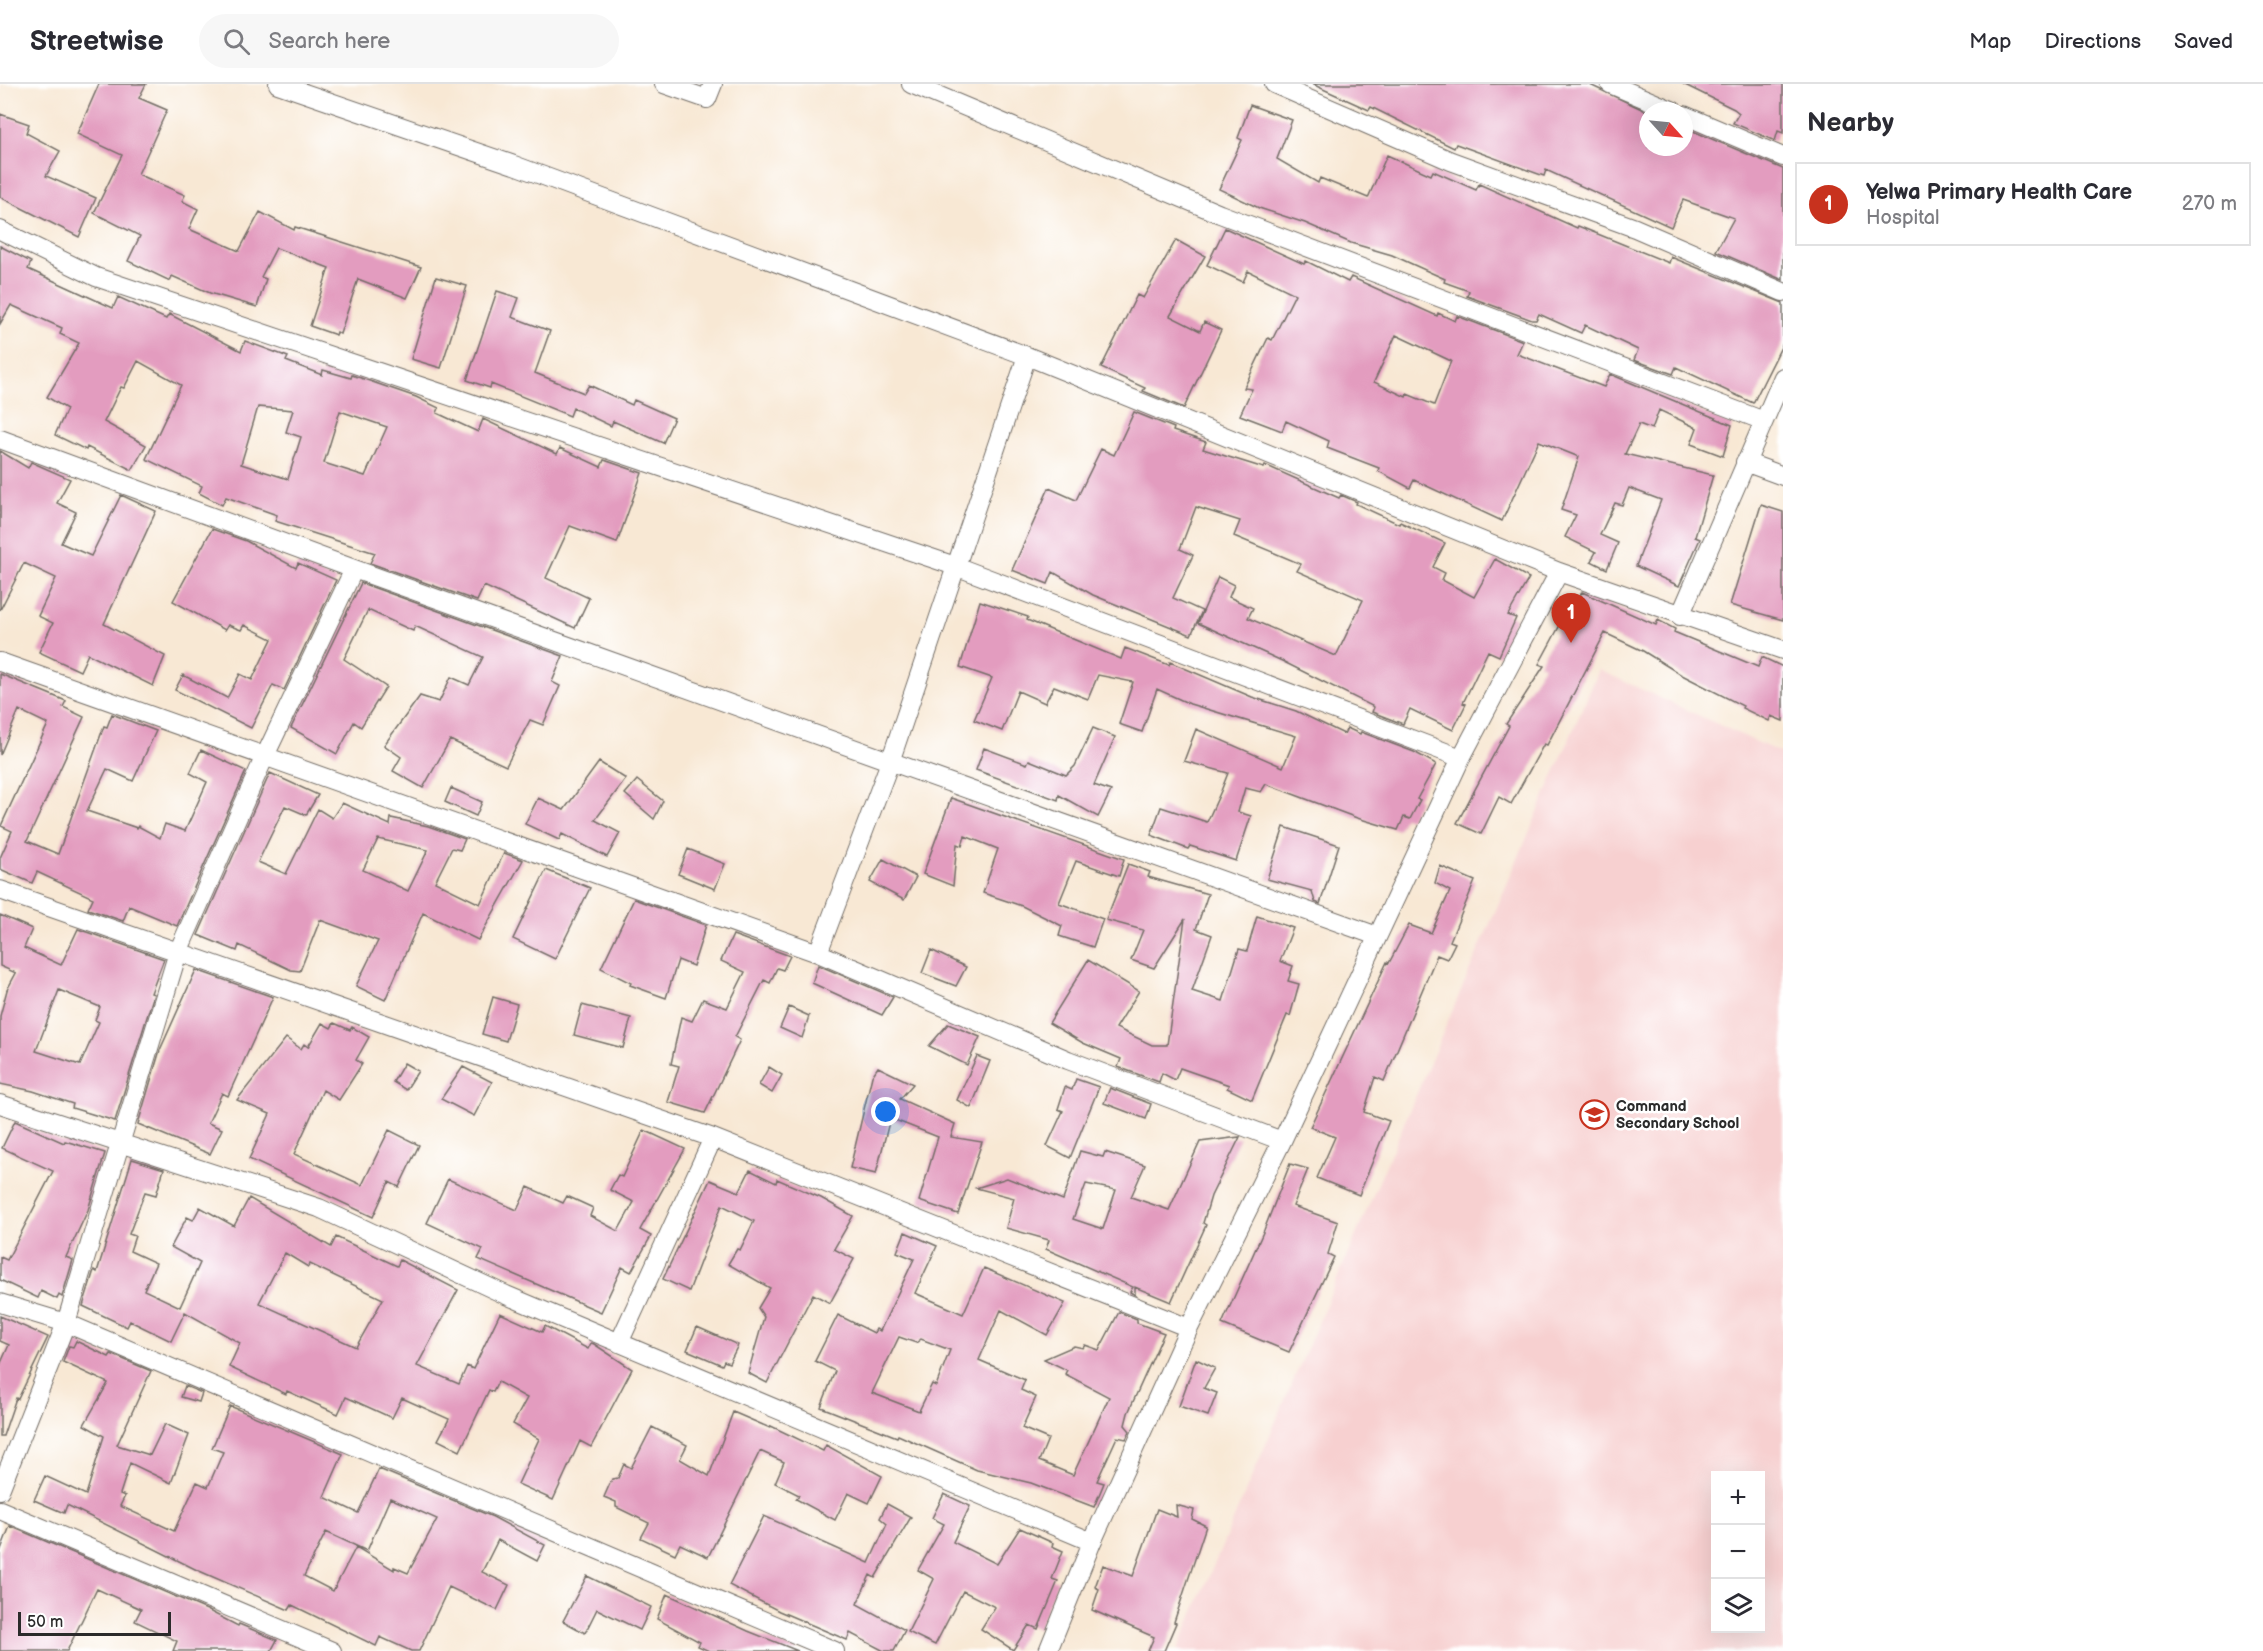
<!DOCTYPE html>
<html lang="en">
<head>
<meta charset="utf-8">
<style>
  body { margin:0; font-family:"Balsamiq Sans",sans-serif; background:#f7f7f7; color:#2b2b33 }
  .controls { position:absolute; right:18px; bottom:18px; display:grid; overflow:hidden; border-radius:0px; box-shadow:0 6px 24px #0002 }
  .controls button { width:54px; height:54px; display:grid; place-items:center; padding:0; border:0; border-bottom:2px solid #e1e1e2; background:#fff; color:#2b2b33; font:30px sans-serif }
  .compass { position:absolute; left:1639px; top:18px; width:54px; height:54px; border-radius:50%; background:#fff; box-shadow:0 6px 24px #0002; rotate:117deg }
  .scale { position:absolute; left:18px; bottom:15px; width:153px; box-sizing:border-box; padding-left:6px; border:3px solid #2b2b2b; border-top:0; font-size:16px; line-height:21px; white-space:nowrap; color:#2b2b2b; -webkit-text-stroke:4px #fff; paint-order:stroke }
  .you { position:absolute; left:886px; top:1028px; width:21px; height:21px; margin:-15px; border:4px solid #fff; border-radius:50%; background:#1a73e8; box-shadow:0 0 0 9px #1a73e833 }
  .badge { display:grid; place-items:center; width:39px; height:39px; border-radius:50%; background:#c8321e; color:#fff; font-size:20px; font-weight:700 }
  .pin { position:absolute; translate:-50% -50px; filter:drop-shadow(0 2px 3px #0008) }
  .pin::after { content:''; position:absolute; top:32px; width:21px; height:18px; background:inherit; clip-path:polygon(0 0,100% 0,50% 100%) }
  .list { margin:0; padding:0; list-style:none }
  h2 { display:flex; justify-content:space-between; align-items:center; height:78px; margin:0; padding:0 24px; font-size:26px }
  h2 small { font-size:20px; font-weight:400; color:#7c7c81 }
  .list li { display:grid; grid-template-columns:39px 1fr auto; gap:18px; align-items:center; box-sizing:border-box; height:84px; margin:0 12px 12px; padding:0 12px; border:2px solid #e1e1e2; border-radius:0px }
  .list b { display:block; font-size:22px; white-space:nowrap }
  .list p { margin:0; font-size:20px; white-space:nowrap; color:#7c7c81 }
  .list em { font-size:20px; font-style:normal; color:#7c7c81 }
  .icon { flex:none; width:33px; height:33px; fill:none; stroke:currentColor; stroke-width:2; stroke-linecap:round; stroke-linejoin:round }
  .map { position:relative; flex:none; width:1783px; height:1567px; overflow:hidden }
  header { display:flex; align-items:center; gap:36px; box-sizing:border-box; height:84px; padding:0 30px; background:#fff; border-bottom:2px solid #e1e1e2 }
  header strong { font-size:28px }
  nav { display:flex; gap:33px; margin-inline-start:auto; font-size:21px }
  .search { width:420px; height:54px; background:#f7f7f7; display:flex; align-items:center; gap:15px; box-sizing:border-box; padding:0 21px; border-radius:33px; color:#7c7c81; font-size:22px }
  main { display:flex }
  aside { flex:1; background:#fff }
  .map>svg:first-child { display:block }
  .built { fill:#f7d0d0; fill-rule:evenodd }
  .building { fill:#e39cbf; fill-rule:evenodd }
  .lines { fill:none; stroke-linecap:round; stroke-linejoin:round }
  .minor-casing { stroke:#736d66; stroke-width:20 }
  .minor { stroke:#fff; stroke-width:18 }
  .labels { text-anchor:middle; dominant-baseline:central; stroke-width:5; stroke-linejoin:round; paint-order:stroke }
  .poi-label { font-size:15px; font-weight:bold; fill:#2b2b2b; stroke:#fff; text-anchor:start }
</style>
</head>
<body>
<header>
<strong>Streetwise</strong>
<div class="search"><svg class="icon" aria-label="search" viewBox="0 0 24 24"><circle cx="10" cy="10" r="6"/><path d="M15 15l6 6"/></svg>Search here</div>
<nav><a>Map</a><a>Directions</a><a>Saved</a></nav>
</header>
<main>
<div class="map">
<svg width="1783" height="1567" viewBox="0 0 1783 1567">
  <rect width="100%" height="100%" fill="#fff"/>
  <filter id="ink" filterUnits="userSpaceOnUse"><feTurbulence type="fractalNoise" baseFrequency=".0167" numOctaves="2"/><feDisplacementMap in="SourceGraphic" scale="12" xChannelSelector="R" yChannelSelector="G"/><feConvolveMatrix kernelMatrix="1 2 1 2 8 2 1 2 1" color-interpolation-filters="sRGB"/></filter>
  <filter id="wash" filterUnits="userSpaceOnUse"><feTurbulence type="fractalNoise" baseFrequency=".008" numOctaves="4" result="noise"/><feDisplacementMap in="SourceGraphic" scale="24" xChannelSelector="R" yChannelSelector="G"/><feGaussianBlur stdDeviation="1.35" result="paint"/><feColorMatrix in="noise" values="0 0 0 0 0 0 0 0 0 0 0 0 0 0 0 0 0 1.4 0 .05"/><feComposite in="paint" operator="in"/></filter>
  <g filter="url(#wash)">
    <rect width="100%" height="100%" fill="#f8e8d4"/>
    <path class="built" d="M1599,586L1783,670V1567H1177ZM1716,1392H1760V1544H1716Z"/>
    <g id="blocks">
      <path class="building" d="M99,0H146L139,14L167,26L138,90L185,111L182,117L198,125L189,145L239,167L260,128L294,146L295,143L421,183L407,214L358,195L340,250L337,248L336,251L310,242L329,184L276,164L261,193L266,195L257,223L210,209L172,192L170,197L128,177L140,152L94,129L122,71L77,50Z
        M1312,0H1588L1648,28V63H1684V53L1688,45L1783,85V196L1716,167L1734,134L1683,116L1671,143L1546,86L1544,92L1456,60L1454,64L1371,23L1369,26Z
        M1683,0H1783V49L1778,47L1775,57L1733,39L1739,29L1734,25Z
        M1250,21L1292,36L1277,75L1318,99L1320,94L1368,114L1387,71L1431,91L1433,87L1476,106L1479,100L1577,144L1578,142L1669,179L1671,173L1783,219V259L1753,319L1676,283L1673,290L1634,276L1638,266L1585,241L1581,249L1539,230L1536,236H1532L1467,212L1469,207L1444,198L1445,195L1392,171L1351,159L1305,139L1259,124L1219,105L1242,56L1238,54Z
        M0,30L29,40L26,49L60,67L46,92L96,114L79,153L0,113Z
        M1225,144L1304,180L1306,177L1348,198L1351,193L1437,232L1438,229L1455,237L1457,232L1523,257L1517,270L1604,303L1610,290L1732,341L1723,372L1691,360L1697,344L1659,326L1652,345L1639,340L1625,370L1713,391L1695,453L1700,455L1679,502L1636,482L1661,416L1629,404L1622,421L1615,419L1600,451L1618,459L1607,485L1591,477L1596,468L1565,453L1576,431L1561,426L1579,373L1539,357L1502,437L1414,396L1410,404L1378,387L1379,384L1327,364L1329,357L1286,337L1282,347L1240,331L1252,305L1244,304L1268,254L1272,256L1295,210L1248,187L1243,198L1207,181ZM1396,251L1451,277L1434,321L1407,310L1406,313L1374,298Z
        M1176,156L1205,172L1170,232L1200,247L1204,238L1221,246L1184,324L1143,307L1145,304L1101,284L1137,211L1143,214Z
        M0,162L31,178L28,185L113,224L118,213L166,235L169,230L241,267L245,257L288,273L286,277L322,291L323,286L351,294L352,291L416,313L439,324L437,329L478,348L483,335L557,370L560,364L601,383L604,376L642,389L617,459L570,442L546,494L589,514L575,544L484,502L477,517L370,479L375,469L275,437L277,431L226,413L222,421L199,409L202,402L146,375L181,301L138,277L124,304L121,303L104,338L146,361L132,386L87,363L86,366L55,351L67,325L47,313L79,259L60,250L62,244L11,221L0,240ZM258,323L293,326L286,348L301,353L288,395L241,380ZM340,327L387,343L365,392L324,379Z
        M436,193L467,202L441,284L411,275Z
        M497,207L519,214L512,233L550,247L535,289L584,309L589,301L632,321L634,316L674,334L663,359L613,337L611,342L573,324L570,332L491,300L490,304L467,296Z
        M1134,328L1174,344L1173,347L1206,358L1203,365L1264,384L1265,381L1339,414L1341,411L1357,418L1356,420L1399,440L1400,438L1445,459L1433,483L1445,489L1442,496L1474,513L1495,475L1529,494L1508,531L1516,534L1499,572L1488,567L1463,619L1466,620L1453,646L1410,625L1403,640L1372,628L1374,623L1282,577L1198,539L1218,493L1234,501L1229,513L1253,524L1248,534L1336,572L1363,516L1297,487L1301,480L1234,452L1240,437L1196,423L1180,465L1193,471L1173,514L1202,527L1191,551L1093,511L1053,488L1048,500L1012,486L1049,404L1076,416L1101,365L1114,371Z
        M0,367L28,384L31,378L70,395L57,419L76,428L61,459L91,472L121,411L156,427L104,540L165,572L153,602L88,570L80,587L39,568L53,539L38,532L56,494L24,479L0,526Z
        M1761,421L1783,428V536L1730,521Z
        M212,445L246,457L296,484L298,479L336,496L284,606L273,601L251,644L175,606L183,591L227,614L240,590L252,596L272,555L244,541L241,546L228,541L225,546L173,517Z
        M361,499L563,572L552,598L560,602L543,641L530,636L506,682L450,656L423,704L393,687L401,673L384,661L420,612L439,618L451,593L469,601L483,573L415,542L413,547L368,526L344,575L386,603L361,643L354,638L337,670L291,644Z
        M1582,508L1656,541L1658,536L1675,545L1674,548L1758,583L1762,573L1783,583V637L1771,632L1769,637L1742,624L1743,622L1680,590L1643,567L1605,549L1547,661L1544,660L1511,720L1499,713L1481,750L1457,739L1509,642L1506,640L1544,582L1539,580L1566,530L1570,532Z
        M980,517L1028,533L1027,536L1121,575L1125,564L1169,581L1170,578L1252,613L1296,627L1344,650L1347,644L1360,650L1361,648L1414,668L1436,680L1417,715L1420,716L1410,735L1404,733L1398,746L1357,734L1266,700L1261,708L1245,704L1238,728L1251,732L1236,777L1190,762L1188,765L1151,751L1161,723L1207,738L1221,707L1228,689L1184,677L1196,645L1283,683L1296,652L1190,620L1157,605L1142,648L1119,640L1133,598L1098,591L1088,615L1054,602L1045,619L1018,607L1002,647L974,636L992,594L960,583Z
        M0,590L66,617L63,623L84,633L27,757L58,770L104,642L107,643L112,630L156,647L133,697L107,685L87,727L137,744L138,742L160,754L165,740L185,747L207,698L190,689L201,666L246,687L177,842L129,822L123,837L88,825L93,814L37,788L32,799L0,785V774L12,747L1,742L48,640L19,626L0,671Z
        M1093,644L1115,653L1094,701L1111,707L1098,733L1059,711L1058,716L976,686L984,664L1027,680L1029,676L1066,691L1075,682Z
        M599,678L626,695L595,736L620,749L607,773L562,750L559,756L525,740L538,714L564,726Z
        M270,689L318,711L306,731L285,722L258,778L286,790L318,725L332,734L342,719L390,741L391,734L428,742L465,755L460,766L452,764L435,798L480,820L504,769L523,776L478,856L423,829L385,916L356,902L378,857L320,836L300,887L291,886L239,861L237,867L198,851ZM378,755L428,766L408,807L363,786Z
        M637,696L663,717L654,735L625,710Z
        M451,704L482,718L476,732L445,718Z
        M951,714L1124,775L1119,792L1076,777L1059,819L1103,835L1093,863L1059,852L1062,842L1022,822L983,809L998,765L965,752L962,762L957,760L953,802L923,790Z
        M1284,743L1339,761L1320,820L1315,818L1312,807L1267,795Z
        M688,765L725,780L715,805L678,790Z
        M883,775L916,793L904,816L870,798Z
        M1128,780L1150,788L1148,793L1208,810L1196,845L1212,851L1192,907L1223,917L1239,865L1247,867L1257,832L1293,844L1280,877L1293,882L1288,897L1299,900L1290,932L1287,931L1252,1016L1227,1004L1229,1001L1180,984L1175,996L1162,989L1159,998L1118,983L1121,975L1083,959L1049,939L1088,876L1139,907L1116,944L1152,961H1167L1185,835L1154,884L1131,876L1143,846L1106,836Z
        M1440,782L1475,797L1450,857L1455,859L1447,875L1437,871L1384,997L1375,993L1364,1028L1389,1037L1359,1111L1317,1094L1335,1053L1310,1043L1387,878L1389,879L1409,841L1431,849L1450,807L1435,799Z
        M546,786L590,804L555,875L513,855Z
        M634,815L706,841L693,882L678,876L666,914L630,901L631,899L601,884Z
        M0,831L32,845L24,864L61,881L78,845L164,875L151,909L154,910L115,1037L72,1024L73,1020L33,1007L0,1000V932L7,906L16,889L0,882ZM59,906L100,923L95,936L99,938L80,981L36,967Z
        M733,851L790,872L783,886L777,884L770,899L764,896L735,953L740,956L705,1029L668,1018L679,982L671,980L681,933L692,937L703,915L727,924L745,888L721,877Z
        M931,866L966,883L956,902L922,889Z
        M818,881L893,913L882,931L812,899Z
        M196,886L273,913L228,1012L222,1009L208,1039L222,1045L210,1070L138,1040L160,966Z
        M493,913L517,920L506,957L482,950Z
        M582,921L631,934L623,964L574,951Z
        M789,923L809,932L802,954L780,944Z
        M322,939L331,944L334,939L350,946L352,943L369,953L356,976L362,980L339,1016L323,1006L294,1070L362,1101L389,1046L419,1061L399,1103L389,1098L373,1133L249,1075L270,1030L237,1016L286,954L301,965L304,960L308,963Z
        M948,940L980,953L967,981L929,962Z
        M977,972L990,977L971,1024L957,1016Z
        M404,979L418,987L406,1006L393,998Z
        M463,983L492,998L474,1032L441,1015Z
        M769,983L782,991L772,1009L759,1001Z
        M878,983L913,1000L900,1015L955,1040L951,1053L982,1058L958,1130L919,1117L938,1053L890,1034L876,1090L850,1084L872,992Z
        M1076,995L1099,1003L1070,1074L1047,1062L1063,1027L1058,1025L1065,1003L1072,1006Z
        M1110,1004L1151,1020L1146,1035L1104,1019Z
        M15,1037L64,1059L65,1057L105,1069L88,1126L66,1173L73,1176L62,1213L59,1211L57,1215L41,1207L38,1214L0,1196V1173L7,1176L53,1087L2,1064Z
        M644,1046L685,1065L640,1146L651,1152L631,1188L622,1183L601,1228L478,1175L483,1165L427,1139L448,1095L517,1126L528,1103L563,1119L567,1112L593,1124L590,1132L618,1147L634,1118L610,1106L618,1091L622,1093Z
        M1240,1053L1211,1112L1203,1139L1206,1141L1171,1218L1135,1203V1211L1130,1208L1133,1203L1046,1165L1049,1156L1006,1144L1014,1114L976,1104L1007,1094L1063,1116L1080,1067L1103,1073L1105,1068L1145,1081L1131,1113L1169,1126L1200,1058ZM1086,1100L1116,1106L1103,1145L1073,1135Z
        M132,1075L164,1085L156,1111L145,1108L129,1150L135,1152L130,1167L156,1179L144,1206L180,1223L200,1179L171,1163L187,1133L193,1136L200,1123L234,1142L249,1114L331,1163L336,1153L397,1182L400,1176L458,1206L417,1282L459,1300L467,1282L473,1285L500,1229L542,1248L545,1242L588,1265L591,1259L594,1260L632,1285L591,1363L580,1357L553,1416L518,1400L539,1355L513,1340L527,1314L498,1298L493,1308L489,1306L460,1367L438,1356L449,1335L402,1314L392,1334L346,1313L338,1330L287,1307L286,1310L229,1283L240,1259L185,1228L171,1257L130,1237L127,1243L83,1222L94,1186L97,1188ZM285,1169L308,1183L310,1180L383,1215L356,1263L259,1219Z
        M1290,1080L1308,1085L1293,1122L1338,1138L1328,1170L1334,1173L1289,1268L1222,1240L1264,1146Z
        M750,1086L776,1099L777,1095L821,1114L853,1132L834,1165L854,1175L830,1219L813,1210L767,1299L748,1289L764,1233L758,1224L770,1204L728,1180L737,1165L740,1166L754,1137L722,1121L689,1207L663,1195L710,1096L739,1108Z
        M905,1148L937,1162L915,1209L963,1230L984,1184L1065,1219L1047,1251L1001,1226L979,1276L1025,1296L1021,1306L1036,1313L1022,1344L1048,1355L1039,1377L1073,1391L1109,1313L1065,1290L1067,1286L1044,1275L1074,1262L1083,1264L1085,1261L1099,1266L1119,1228L1137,1235V1239L1164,1249L1128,1329L1125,1341L1130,1347L1126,1355L1117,1353L1097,1397L1104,1399L1094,1423L1031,1399L977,1386L898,1351L897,1353L821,1323L835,1287L815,1277L838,1231L874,1249L876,1245L880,1247L914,1175L897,1168ZM899,1253L916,1259L921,1255L950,1266L936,1302L932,1300L919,1327L872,1309Z
        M0,1232L48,1253L18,1315L16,1314L3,1352H0V1281L9,1261L0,1257Z
        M697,1243L738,1261L729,1279L724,1277L722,1281L687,1266Z
        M76,1257L109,1273L111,1270L151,1287L117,1361L150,1371L165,1340L189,1351L171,1399L130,1379L120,1410L125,1412L120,1422L174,1447L197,1398L208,1403L223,1368L212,1364L230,1322L343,1370L324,1413L358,1429L379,1385L493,1433L545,1461L537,1477L498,1456L482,1488L509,1501L497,1526L449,1503L419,1567H411L380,1553L376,1562L292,1521L289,1526L197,1486L67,1421L64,1429L34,1416L45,1392L86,1411L104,1352L84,1341L108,1299L63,1278L69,1262L73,1263ZM390,1414L437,1435L408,1489L394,1483V1486L356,1463L333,1507L304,1492L326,1448L367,1467Z
        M1196,1275L1215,1284L1204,1304L1217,1309L1208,1332L1179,1322Z
        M185,1302L202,1309L199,1318L181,1313Z
        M733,1328L770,1344L771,1342L823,1367L826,1361L882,1392L869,1419L848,1409L835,1436L796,1415L799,1411L775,1399L784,1378L760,1367L708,1473L680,1460L675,1470L641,1454L649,1439L616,1423V1418L604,1413L612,1395L618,1394L624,1380L631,1384L652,1343L687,1361L680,1375L709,1392Z
        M944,1410L970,1422L953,1458L997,1480L1020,1444L1053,1459L1052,1462L1063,1467L1052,1495L1058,1497L1038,1545L1029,1541L1013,1566L981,1545L995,1523L963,1507L935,1561L908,1548L934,1495L918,1486L944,1440L932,1434Z
        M887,1420L911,1433L875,1494L870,1491L857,1520L905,1546L894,1567H884L850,1549L847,1556L779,1527L729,1501L764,1432L869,1479L887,1440L880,1434Z
        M1176,1421L1194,1426L1192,1435L1206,1442L1174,1538L1176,1539L1164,1567H1148L1154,1553L1092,1526L1099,1505L1095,1503L1103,1481L1133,1492L1157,1425L1177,1433Z
        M10,1442L207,1526L238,1542L239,1540L277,1556L271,1567H173L177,1557L135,1537L141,1525L97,1505L67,1567H0V1468Z
        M587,1492L651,1523L640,1546L597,1525L585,1549L563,1537Z
        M667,1510L748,1547L798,1567H709L698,1562L700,1558L657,1535Z"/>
    </g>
  </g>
  <g filter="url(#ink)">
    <use href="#blocks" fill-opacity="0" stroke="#736d66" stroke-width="1.5"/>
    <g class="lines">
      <defs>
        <path id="minor" d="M278,0L514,81L1027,272L1559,488L1783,566
          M664,0L707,15L713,0
          M911,0L1220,130L1764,337
          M1274,0L1451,77L1635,144L1783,208
          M1610,0L1674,27
          M1684,31L1783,73
          M0,146L96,193L958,483L1461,674
          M0,355L354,485L1377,852
          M1745,378L1783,392
          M1680,532L1783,293
          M0,578L818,869L1068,976L1282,1057
          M0,806L713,1054L1189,1244
          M818,869L890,678L1027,272
          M0,1020L319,1124L506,1211L1092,1458
          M0,1219L66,1239L835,1567
          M619,1259L713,1054
          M0,1406L66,1239L178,868L264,674L354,485
          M0,1426L332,1567
          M1048,1567L1092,1458L1189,1244L1282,1057L1461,674L1559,488"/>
      </defs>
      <use href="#minor" class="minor-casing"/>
      <use href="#minor" class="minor"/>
    </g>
  </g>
  <defs>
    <symbol id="school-ring" viewBox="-11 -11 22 22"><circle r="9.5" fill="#fff" stroke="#c8321e" stroke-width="1.5"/><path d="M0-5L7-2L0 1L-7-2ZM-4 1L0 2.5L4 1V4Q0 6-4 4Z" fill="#c8321e"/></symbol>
  </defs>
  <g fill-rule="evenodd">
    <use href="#school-ring" x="1578" y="1014" width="33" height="33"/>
  </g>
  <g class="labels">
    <g class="poi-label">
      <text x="1616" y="1022">Command<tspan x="1616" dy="17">Secondary School</tspan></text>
    </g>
  </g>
</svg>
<div class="controls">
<button>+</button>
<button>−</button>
<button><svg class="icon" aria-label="layers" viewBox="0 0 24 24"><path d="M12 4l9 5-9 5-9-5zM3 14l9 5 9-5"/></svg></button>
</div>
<svg class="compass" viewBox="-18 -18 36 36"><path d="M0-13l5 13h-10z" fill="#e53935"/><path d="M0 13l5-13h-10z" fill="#7c7c81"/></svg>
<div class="scale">50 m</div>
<div class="you"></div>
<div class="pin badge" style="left:1571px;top:559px">1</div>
</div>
<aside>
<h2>Nearby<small></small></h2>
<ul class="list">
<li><span class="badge">1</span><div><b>Yelwa Primary Health Care</b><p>Hospital</p></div><em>270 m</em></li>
</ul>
</aside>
</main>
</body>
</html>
